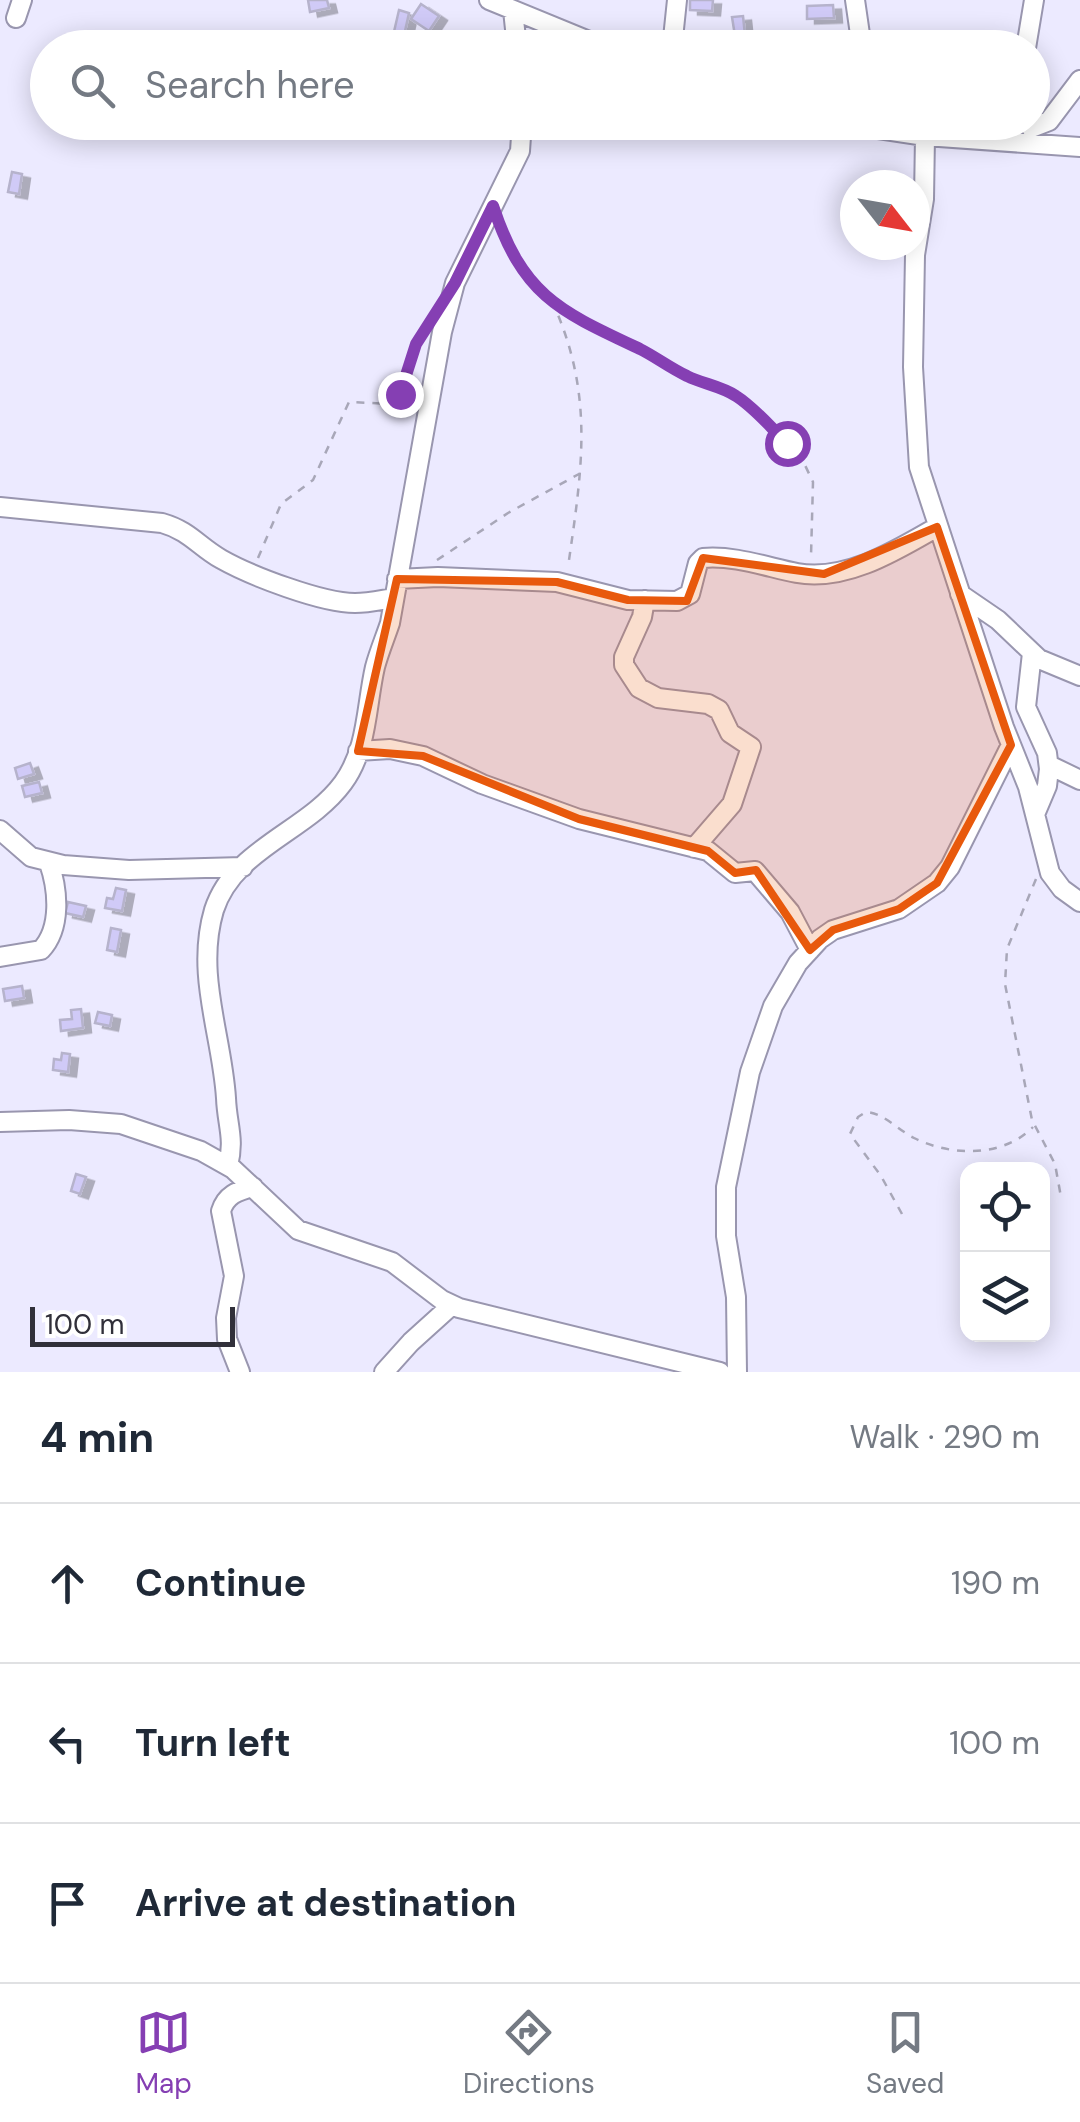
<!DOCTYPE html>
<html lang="en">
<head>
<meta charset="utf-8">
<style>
  body { margin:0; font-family:"DM Sans",sans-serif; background:#f6f6f7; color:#1f2937 }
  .controls { position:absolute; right:30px; bottom:30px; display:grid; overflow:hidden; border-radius:20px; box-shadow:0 5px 25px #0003 }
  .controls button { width:90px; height:90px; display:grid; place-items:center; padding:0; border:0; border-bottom:2px solid #e0e1e3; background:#fff; color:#1f2937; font:50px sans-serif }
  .compass { position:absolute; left:840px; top:170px; width:90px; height:90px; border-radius:50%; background:#fff; box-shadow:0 5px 25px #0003; rotate:121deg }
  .scale { position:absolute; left:30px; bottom:25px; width:205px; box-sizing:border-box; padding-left:10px; border:5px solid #31303a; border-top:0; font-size:28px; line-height:35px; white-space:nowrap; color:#31303a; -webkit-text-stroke:8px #fff; paint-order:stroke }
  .stop { position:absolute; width:30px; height:30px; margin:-22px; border:8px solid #853fb3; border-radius:50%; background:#fff }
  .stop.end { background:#853fb3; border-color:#fff; box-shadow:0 2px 10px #0008 }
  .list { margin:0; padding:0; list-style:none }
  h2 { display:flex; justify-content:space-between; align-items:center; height:130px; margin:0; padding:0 40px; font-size:42px }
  h2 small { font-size:32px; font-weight:400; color:#747a83 }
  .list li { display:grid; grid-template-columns:65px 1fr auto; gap:30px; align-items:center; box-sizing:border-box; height:160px; padding:0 40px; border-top:2px solid #e0e1e3 }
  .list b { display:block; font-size:38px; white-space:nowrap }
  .list em { font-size:32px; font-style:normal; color:#747a83 }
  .icon { flex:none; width:55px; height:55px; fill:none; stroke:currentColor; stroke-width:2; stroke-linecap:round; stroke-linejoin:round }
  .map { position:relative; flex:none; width:1080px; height:1372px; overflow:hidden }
  .search { position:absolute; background:#fff; box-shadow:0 5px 25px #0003; left:30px; right:30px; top:30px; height:110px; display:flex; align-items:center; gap:25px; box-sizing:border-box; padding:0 35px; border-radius:55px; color:#747a83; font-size:38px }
  .sheet { height:610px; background:#fff }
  nav { display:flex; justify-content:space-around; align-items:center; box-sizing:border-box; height:140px; border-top:2px solid #e0e1e3; background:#fff; font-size:28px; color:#747a83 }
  nav a { display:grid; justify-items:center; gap:5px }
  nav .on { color:#853fb3 }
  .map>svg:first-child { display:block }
  .building { fill:#d0caf7; stroke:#b6b3cc; stroke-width:2.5; filter:url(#shadow) }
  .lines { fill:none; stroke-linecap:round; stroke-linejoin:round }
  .minor-casing { stroke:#9996af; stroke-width:22 }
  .path { stroke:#a8a7b8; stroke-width:2.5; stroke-dasharray:8 8; stroke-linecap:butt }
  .minor { stroke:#fff; stroke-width:18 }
  .route { stroke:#853fb3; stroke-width:12 }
  .marked { fill:#e8590c; fill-opacity:0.2; stroke:#e8590c; stroke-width:8; stroke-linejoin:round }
</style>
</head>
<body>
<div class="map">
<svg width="1080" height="1372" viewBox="0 0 1080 1372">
  <defs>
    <filter id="shadow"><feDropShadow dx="8" dy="4.5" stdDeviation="0" flood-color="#0004"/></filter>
  </defs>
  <rect width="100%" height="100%" fill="#eceaff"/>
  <path class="building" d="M308,0H327L329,8L310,12Z
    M690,0H713L712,11L690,10Z
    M421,4L439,16L429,31L411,19Z
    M833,5L834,18L807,19V6Z
    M399,10L409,13L405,31L420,35L418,42L393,36Z
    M743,16L745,35L735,36L732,17Z
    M939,36L964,40L962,48H937Z
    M12,172L22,174L19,194L8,192Z
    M30,763L34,774L18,779L15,768Z
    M39,782L42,793L25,797L22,786Z
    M116,888L126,890L122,911L105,908L107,898L113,899Z
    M68,902L86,906L83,917L65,913Z
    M111,928L121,930L117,952L107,950Z
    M22,986L24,998L5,1001L3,989Z
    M81,1009L83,1028L61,1031L60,1020L72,1019L71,1010Z
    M98,1012L112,1015L110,1026L95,1023Z
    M62,1053L70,1054L68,1072L53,1070L54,1059L61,1060Z
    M76,1174L86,1177L80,1194L71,1191Z"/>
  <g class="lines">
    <defs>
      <path id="minor" d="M489,0L606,48
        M855,0L862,48
        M513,10L517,48
        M16,18L22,0
        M672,48L677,0
        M1026,48L1034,0
        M832,122L925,136L1080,147
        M1031,128L1049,121L1080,80
        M925,136L924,199L915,255L913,367L919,467L1004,727L1028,787L1050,873L1062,889L1080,902
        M0,507L162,523C190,531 198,546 221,559C251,576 322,603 355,603C368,603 381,600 394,598
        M397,579L438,577L557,582L628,600L677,601L690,594L698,563L703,558C733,555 767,567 797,573C846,582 897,550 937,527
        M960,594L998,620L1039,659L1080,676
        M645,600L642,617L624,657V665L639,688L658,698L708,704L719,710L730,733L751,747L732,804L694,848
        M1032,653L1026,707L1047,753L1049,769L1047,786L1036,812
        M358,751L390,749L423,756L482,784L579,819L708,851L735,873L755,871L790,912L810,950
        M1049,765L1080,780
        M0,830L31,857L63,865L129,870L243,867
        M0,957L41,950C62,928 58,889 49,863
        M0,1122L69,1120L121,1124L201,1151L233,1169L298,1230L392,1262L442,1300L459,1308L720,1372
        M228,1166C235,1138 227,1125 226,1098C222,1035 195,974 214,910C234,848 307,832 343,783C368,749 366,706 375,667C379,652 385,638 390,623L442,332L455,283L520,151L522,122
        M240,1372L227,1339L226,1318L234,1276L221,1211C226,1195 237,1191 253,1187
        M384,1372L411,1342L452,1305
        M737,1372L736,1297L726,1236V1187L750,1072L773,1006L798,963L820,939L833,930L899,909L937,883L950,867L1011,745"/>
    </defs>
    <use href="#minor" class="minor-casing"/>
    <path class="path" d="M500,226L506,243L529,280L568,314L642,350L691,379L737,396L787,443L803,461L813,482L811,556
      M552,301C595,395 582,469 568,567
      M258,558L281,504L313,480L349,402L394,404L426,325
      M437,560L508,513L579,474
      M1036,879L1007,949L1005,984L1032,1120L1055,1164L1061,1197
      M902,1214L881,1176L850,1134L858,1117L866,1112C884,1113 898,1130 914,1138C952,1157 1004,1157 1033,1127"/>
    <use href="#minor" class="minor"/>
  </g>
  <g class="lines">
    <path class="route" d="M400,394L416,344L455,283L493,206C523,296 559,311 640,349C656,357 670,368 687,376C703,384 721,386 736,396C755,408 771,428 787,443"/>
  </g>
  <path class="marked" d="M937,527L1011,745L937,883L899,909L833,930L810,950L756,870L735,873L708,851L579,819L423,756L358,751L397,579L557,582L628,600L687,601L703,558L824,574Z"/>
</svg>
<div class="controls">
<button><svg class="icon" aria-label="locate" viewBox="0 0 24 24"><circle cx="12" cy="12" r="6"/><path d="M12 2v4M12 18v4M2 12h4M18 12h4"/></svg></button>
<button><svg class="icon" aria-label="layers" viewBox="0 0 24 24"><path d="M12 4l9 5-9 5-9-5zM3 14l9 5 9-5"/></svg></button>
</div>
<svg class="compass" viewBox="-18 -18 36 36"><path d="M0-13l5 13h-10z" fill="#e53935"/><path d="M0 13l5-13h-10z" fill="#747a83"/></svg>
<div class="scale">100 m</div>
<div class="stop" style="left:787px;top:443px"></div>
<div class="stop end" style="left:400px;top:394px"></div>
<div class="search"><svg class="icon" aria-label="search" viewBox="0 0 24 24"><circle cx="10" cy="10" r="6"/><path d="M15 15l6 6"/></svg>Search here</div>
</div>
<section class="sheet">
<h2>4 min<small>Walk · 290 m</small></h2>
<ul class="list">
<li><svg class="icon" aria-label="ahead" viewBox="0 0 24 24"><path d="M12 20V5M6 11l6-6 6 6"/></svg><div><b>Continue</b></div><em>190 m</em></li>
<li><svg class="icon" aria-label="left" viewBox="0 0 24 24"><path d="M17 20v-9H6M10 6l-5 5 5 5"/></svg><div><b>Turn left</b></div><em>100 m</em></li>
<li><svg class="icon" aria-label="arrive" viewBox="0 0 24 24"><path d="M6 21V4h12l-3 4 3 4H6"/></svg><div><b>Arrive at destination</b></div></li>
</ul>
</section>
<nav>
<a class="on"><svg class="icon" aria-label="map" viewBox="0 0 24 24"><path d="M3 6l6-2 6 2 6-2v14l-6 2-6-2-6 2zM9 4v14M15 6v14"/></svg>Map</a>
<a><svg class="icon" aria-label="directions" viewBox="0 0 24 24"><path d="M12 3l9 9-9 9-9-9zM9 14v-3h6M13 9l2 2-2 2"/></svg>Directions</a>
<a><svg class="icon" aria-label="saved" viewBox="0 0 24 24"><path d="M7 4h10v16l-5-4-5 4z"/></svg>Saved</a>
</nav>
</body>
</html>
